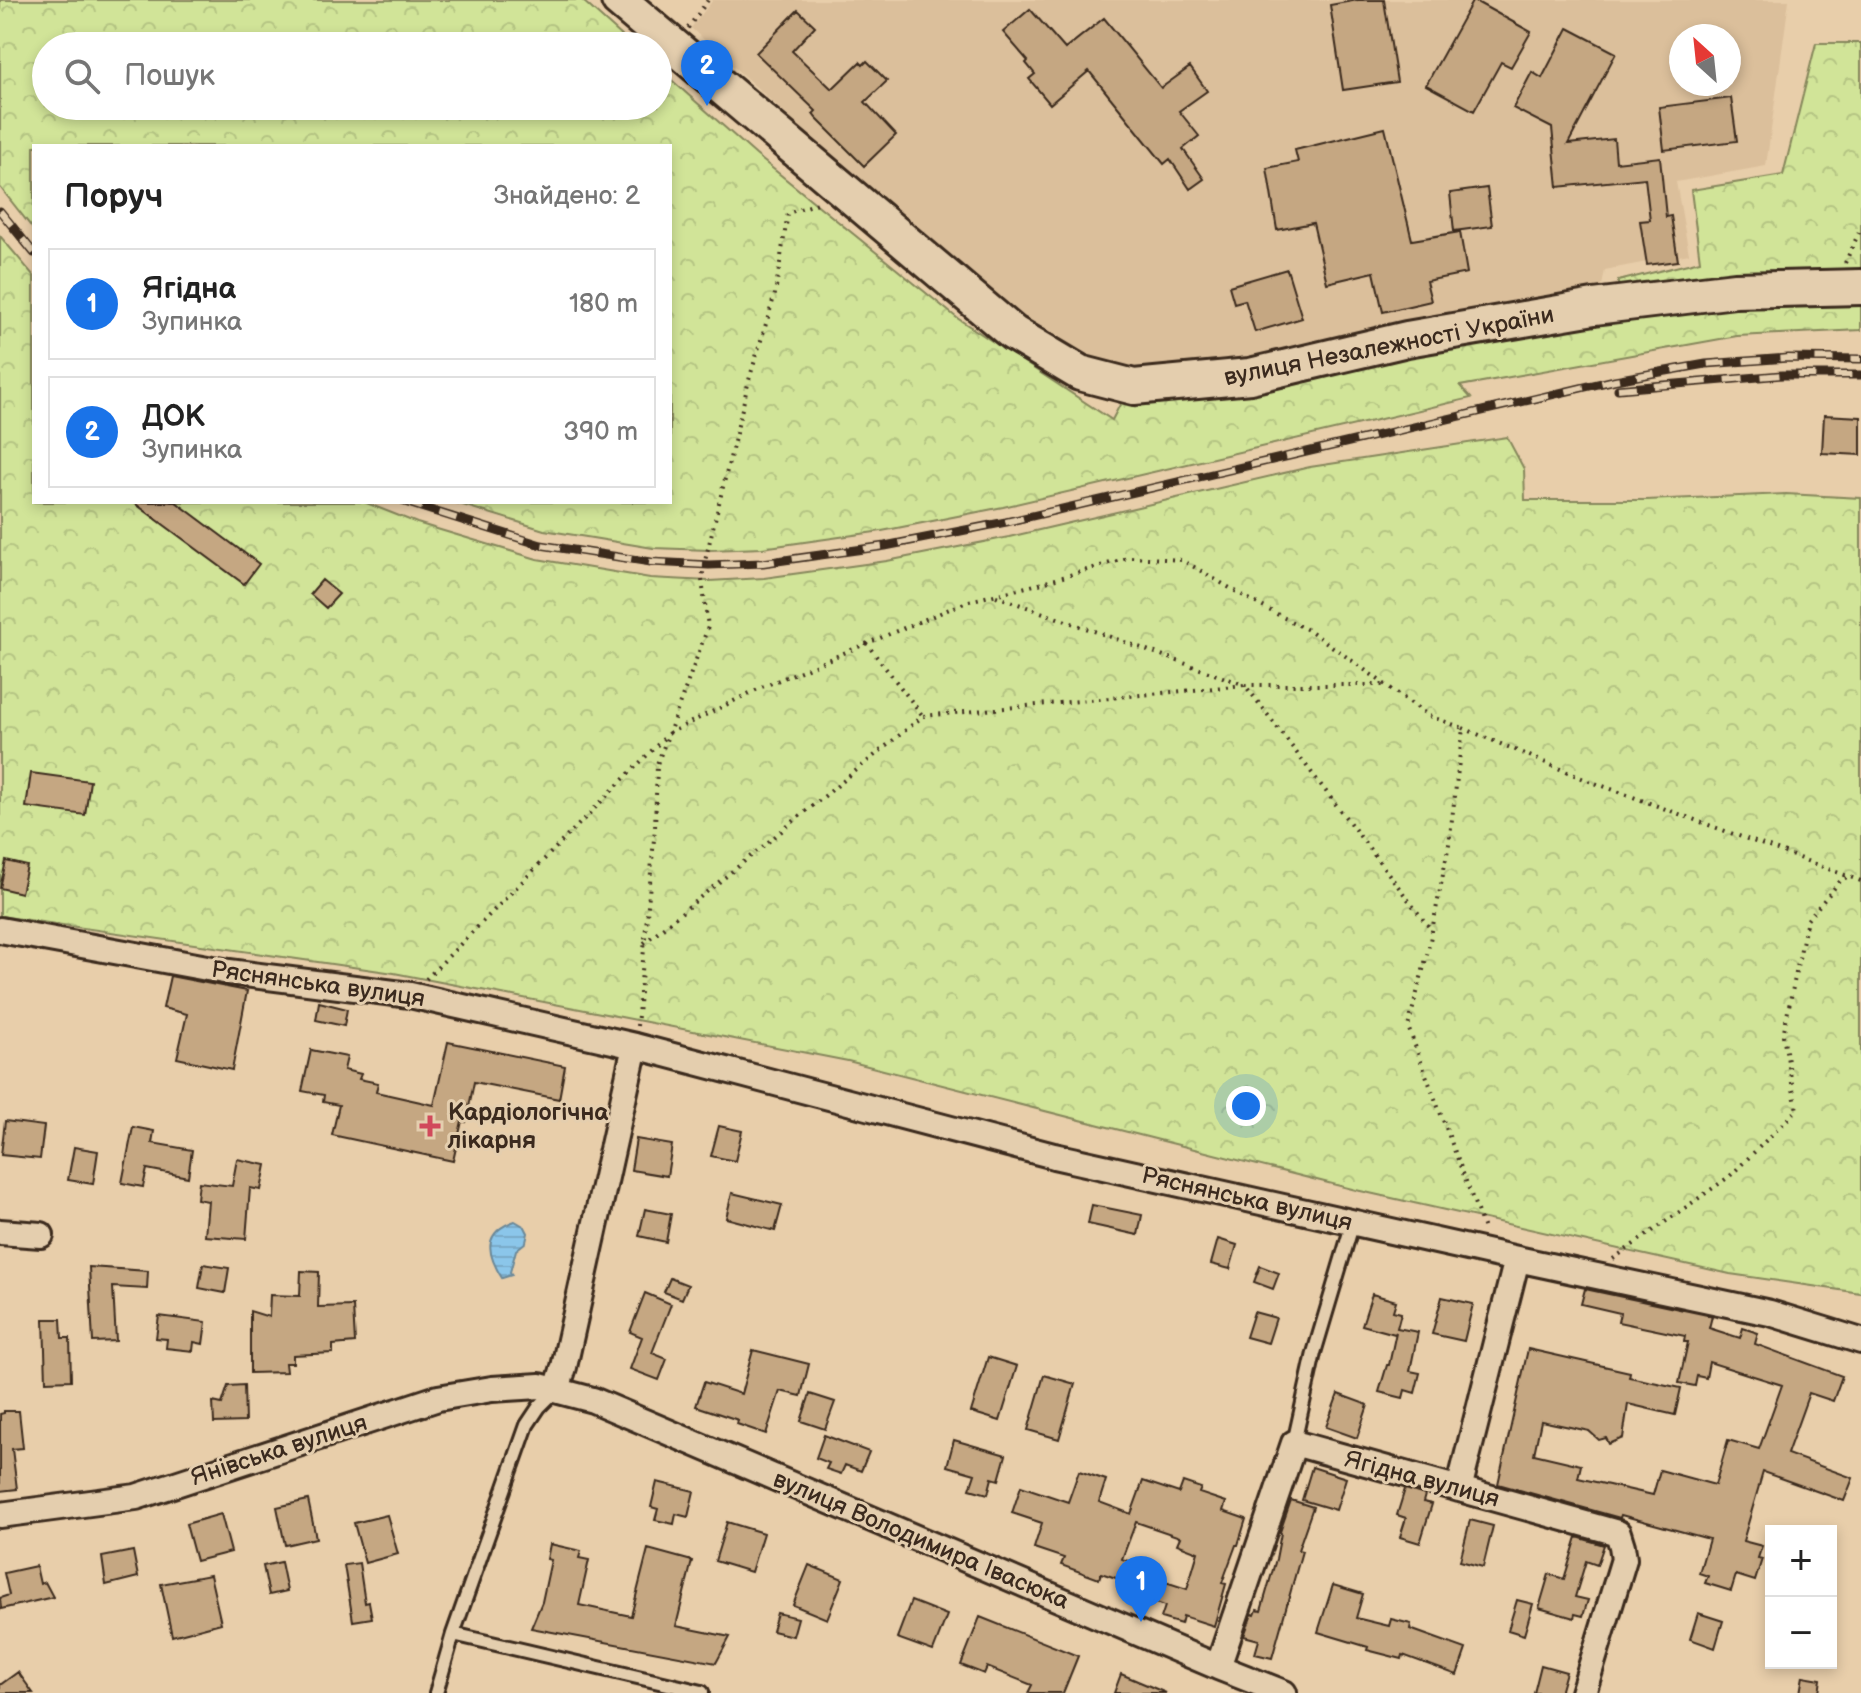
<!DOCTYPE html>
<html lang="uk">
<head>
<meta charset="utf-8">
<style>
  body { margin:0; font-family:"Balsamiq Sans",sans-serif; background:#f6f6f6; color:#222 }
  .controls { position:absolute; right:24px; bottom:24px; display:grid; overflow:hidden; border-radius:0px; box-shadow:0 4px 12px #0003 }
  .controls button { width:72px; height:72px; display:grid; place-items:center; padding:0; border:0; border-bottom:2px solid #e0e0e0; background:#fff; color:#222; font:40px sans-serif }
  .compass { position:absolute; left:1669px; top:24px; width:72px; height:72px; border-radius:50%; background:#fff; box-shadow:0 4px 12px #0003; rotate:333deg }
  .you { position:absolute; left:1246px; top:1106px; width:28px; height:28px; margin:-20px; border:6px solid #fff; border-radius:50%; background:#1a73e8; box-shadow:0 0 0 12px #1a73e833 }
  .badge { display:grid; place-items:center; width:52px; height:52px; border-radius:50%; background:#1a73e8; color:#fff; font-size:26px; font-weight:700 }
  .pin { position:absolute; translate:-50% -66px; filter:drop-shadow(0 2px 4px #0008) }
  .pin::after { content:''; position:absolute; top:42px; width:28px; height:24px; background:inherit; clip-path:polygon(0 0,100% 0,50% 100%) }
  .list { margin:0; padding:0; list-style:none }
  h2 { display:flex; justify-content:space-between; align-items:center; height:104px; margin:0; padding:0 32px; font-size:34px }
  h2 small { font-size:26px; font-weight:400; color:#767676 }
  .list li { display:grid; grid-template-columns:52px 1fr auto; gap:24px; align-items:center; box-sizing:border-box; height:112px; margin:0 16px 16px; padding:0 16px; border:2px solid #e0e0e0; border-radius:0px }
  .list b { display:block; font-size:30px; white-space:nowrap }
  .list p { margin:0; font-size:26px; white-space:nowrap; color:#767676 }
  .list em { font-size:26px; font-style:normal; color:#767676 }
  .icon { flex:none; width:44px; height:44px; fill:none; stroke:currentColor; stroke-width:2; stroke-linecap:round; stroke-linejoin:round }
  .map { position:relative; flex:none; width:1861px; height:1693px; overflow:hidden }
  .search { position:absolute; background:#fff; box-shadow:0 4px 12px #0003; left:32px; top:32px; width:640px; height:88px; display:flex; align-items:center; gap:20px; box-sizing:border-box; padding:0 28px; border-radius:44px; color:#767676; font-size:30px }
  .panel { position:absolute; background:#fff; box-shadow:0 4px 12px #0003; left:32px; top:144px; width:640px; height:360px; border-radius:0px }
  .map>svg:first-child { display:block }
  .built { fill:#dbbf9b; fill-rule:evenodd }
  .forest { fill:url(#forest-crowns); stroke:#86875b; stroke-width:2 }
  .water { fill:url(#water-rules); stroke:#6b8898; stroke-width:2 }
  .building { fill:#c5a782; stroke:#3b2a1e; stroke-width:2; fill-rule:evenodd }
  .lines { fill:none; stroke-linecap:round; stroke-linejoin:round }
  .lane-casing { stroke:#3b2a1e; stroke-width:18 }
  .street-casing { stroke:#3b2a1e; stroke-width:30 }
  .secondary-casing { stroke:#3b2a1e; stroke-width:40 }
  .path { stroke:#3b2a1e; stroke-width:4; stroke-dasharray:2 6; stroke-linecap:butt }
  .lane { stroke:#e4ceae; stroke-width:12 }
  .street { stroke:#e4ceae; stroke-width:24 }
  .secondary { stroke:#e4ceae; stroke-width:34 }
  .rail-casing { stroke:#3b2a1e; stroke-width:9 }
  .rail { stroke:#e4ceae; stroke-width:6; stroke-dasharray:18; stroke-linecap:butt }
  .poi-dot { fill:#d1495b; stroke:#e4ceae; stroke-width:3 }
  .labels { text-anchor:middle; dominant-baseline:central; stroke-width:6; stroke-linejoin:round; paint-order:stroke }
  .street-label { font-size:24px; fill:#3b2a1e; stroke:#e4ceae }
  .poi-label { font-size:24px; font-weight:bold; fill:#3b2a1e; stroke:#e4ceae; text-anchor:start }
</style>
</head>
<body>
<div class="map">
<svg width="1861" height="1693" viewBox="0 0 1861 1693">
  <defs>
    <pattern id="forest-crowns" width="20" height="18" patternUnits="userSpaceOnUse" patternTransform="scale(2)"><rect width="20" height="18" fill="#d1e498"/><path d="M2 6a3 3 0 1 1 6 0M12 15a3 3 0 1 1 6 0" fill="none" stroke="#b4c483"/></pattern>
    <pattern id="water-rules" width="6" height="5" patternUnits="userSpaceOnUse" patternTransform="scale(2)"><rect width="6" height="5" fill="#8bc6ea"/><path d="M0 2.5h6" fill="none" stroke="#79aac8"/></pattern>
  </defs>
  <rect width="100%" height="100%" fill="#e8ceaa"/>
  <filter id="ink" filterUnits="userSpaceOnUse"><feTurbulence type="fractalNoise" baseFrequency=".0125" numOctaves="2"/><feDisplacementMap in="SourceGraphic" scale="16" xChannelSelector="R" yChannelSelector="G"/><feConvolveMatrix kernelMatrix="1 2 1 2 8 2 1 2 1" color-interpolation-filters="sRGB"/></filter>
  <g filter="url(#ink)">
    <path class="built" d="M713,0H1789L1766,166L1676,182L1689,254L1605,270L1600,296L1143,378L1087,362L1024,325L883,202L691,28ZM1681,36H1729V84H1681Z"/>
    <path class="forest" d="M0,0H582L633,46H46V106H658V68L756,155L957,318L1112,420L1125,395L1252,387L1619,316L1618,281L1700,261L1691,190L1783,175L1816,43H1861V330L1737,336L1460,386L1471,398L1003,507L882,531L762,548L709,550L653,548L544,530L453,502H670V146H34V230L0,187Z
      M0,236L34,276V502H364L417,523L537,559L650,578L709,581L764,578L887,561L1009,537L1310,467L1507,437L1524,469L1525,500H1646L1786,494L1861,498V1293L1730,1274L1356,1190L848,1061L394,973L0,916Z"/>
    <path class="water" d="M515,1221L525,1227L528,1233L526,1242L516,1250L510,1272L512,1275L502,1278C486,1253 483,1232 515,1221Z"/>
    <path class="building" d="M1358,0H1384L1397,82L1343,90L1330,5Z
      M1473,0L1531,32L1511,67L1501,62L1474,111L1426,85Z
      M1030,9L1065,49L1104,18L1161,88L1190,67L1207,91L1179,111L1199,136L1183,149L1204,179L1190,189L1170,159L1164,164L1089,71L1050,104L1029,79L1035,74L1026,63L1028,61L1003,32Z
      M798,10L815,26L792,51L832,89L860,62L863,65L867,61L887,81L865,102L896,135L864,166L816,118L813,114L816,111L756,53Z
      M1568,28L1616,53L1568,144L1614,139L1616,162L1660,157L1666,217L1671,216L1678,261L1647,265L1640,221L1650,220L1645,178L1558,187L1552,128L1513,108L1532,72L1542,78Z
      M1731,98L1737,141L1664,150L1659,107Z
      M1385,128L1412,240L1460,232L1467,273L1426,281L1431,301L1383,312L1374,272L1327,283L1313,223L1277,230L1267,168L1298,162L1295,150Z
      M1487,188L1492,226L1454,231L1450,193Z
      M1287,269L1302,318L1255,332L1245,300L1234,303L1229,286Z
      M1824,415L1861,417V455L1822,453Z
      M133,502H176L259,564L244,584Z
      M322,580L339,594L326,608L310,594Z
      M31,773L90,781L85,815L26,807Z
      M6,861L27,866L21,893L0,888Z
      M170,976L247,991L232,1070L177,1058L187,1014L163,1008Z
      M319,1002L347,1009L344,1026L316,1020Z
      M448,1042L565,1066L559,1099L474,1082L466,1122L462,1121L453,1161L332,1135L339,1105L323,1102L324,1095L302,1091L311,1050L347,1057L344,1070L361,1074L359,1079L378,1083L376,1092L434,1105Z
      M5,1121L44,1126L40,1159L1,1155Z
      M719,1126L742,1131L735,1161L711,1156Z
      M133,1127L154,1131L152,1143L192,1150L188,1177L147,1169L143,1187L122,1183Z
      M636,1139L672,1145L667,1176L631,1170Z
      M74,1147L98,1151L93,1184L68,1180Z
      M237,1159L266,1165L261,1190L250,1188L246,1239L205,1236L208,1201L197,1199L199,1182L232,1186Z
      M732,1193L782,1205L775,1231L726,1218Z
      M1092,1205L1142,1215L1138,1235L1088,1224Z
      M645,1209L671,1214L666,1242L639,1236Z
      M1218,1239L1237,1245L1230,1269L1211,1264Z
      M203,1264L229,1268L225,1293L199,1288Z
      M1260,1266L1279,1273L1273,1289L1254,1282Z
      M89,1267L148,1271L147,1289L113,1287L116,1341L93,1342Z
      M301,1271L319,1272L318,1307L353,1306L355,1343L333,1345V1353L293,1355V1363H285L286,1372L250,1373V1311L269,1317L270,1295L300,1296Z
      M670,1278L688,1285L682,1299L664,1292Z
      M1585,1289L1712,1316L1709,1328L1740,1338L1743,1328L1758,1333L1755,1344L1842,1376L1833,1401L1809,1393L1787,1454L1853,1478L1844,1501L1763,1472L1743,1541L1762,1546L1758,1558L1762,1559L1755,1581L1736,1575L1731,1591L1705,1583L1708,1576L1699,1573L1709,1539L1621,1515L1620,1518L1498,1484L1528,1349L1630,1372L1629,1377L1681,1388L1675,1415L1628,1404L1623,1438L1609,1444L1606,1438L1599,1440L1589,1431L1541,1421L1534,1454L1581,1465L1578,1478L1653,1495L1660,1470L1715,1485L1728,1440L1759,1449L1782,1385L1709,1362L1706,1378L1697,1376L1695,1386L1679,1383L1688,1342H1684L1685,1336L1618,1322L1620,1313L1581,1304Z
      M645,1293L671,1304L652,1353L667,1359L659,1380L630,1369L642,1337L630,1332Z
      M1372,1294L1396,1301L1393,1311L1401,1313L1397,1328L1418,1332L1410,1371L1420,1373L1415,1393L1405,1390L1403,1398L1379,1392L1387,1365H1389L1396,1332L1395,1334L1362,1325Z
      M1442,1297L1473,1304L1464,1341L1432,1334Z
      M1254,1312L1276,1318L1268,1343L1246,1337Z
      M159,1316L206,1322L203,1344L194,1342L193,1351L166,1348L167,1339L156,1338Z
      M44,1319H61L62,1338H70L71,1380L46,1381Z
      M753,1350L809,1364L801,1396L780,1391L766,1434L737,1424L738,1420L696,1406L704,1382L741,1394Z
      M988,1357L1017,1366L1000,1421L971,1412Z
      M1044,1375L1075,1384L1059,1439L1028,1430Z
      M244,1385L245,1422L214,1423L213,1402L222,1404L228,1386Z
      M810,1394L835,1402L825,1429L801,1421Z
      M1338,1394L1368,1405L1357,1438L1326,1427Z
      M4,1411H19L23,1448L12,1449L17,1489L0,1491V1414L4,1413Z
      M824,1435L869,1452L861,1471L845,1465L841,1474L826,1469L829,1463L816,1458Z
      M954,1440L1006,1455L999,1480L992,1478L988,1494L970,1489L975,1474L947,1466Z
      M1312,1467L1346,1478L1336,1510L1302,1500Z
      M1079,1471L1106,1480L1099,1502L1131,1514L1143,1481L1179,1493L1183,1482L1201,1488L1199,1493L1226,1502L1223,1511L1246,1519L1238,1545H1236L1222,1583L1226,1584L1214,1626L1183,1616L1181,1624L1161,1618L1165,1606L1128,1593L1131,1583L1101,1573L1099,1579L1061,1565L1064,1558L1034,1548L1042,1523L1012,1513L1021,1486L1068,1502ZM1136,1522L1180,1537L1177,1544L1198,1552L1187,1589L1156,1579L1159,1572L1122,1559Z
      M657,1482L694,1491L688,1517L676,1514L674,1524L655,1520L658,1509L651,1507Z
      M1405,1489L1425,1495L1423,1502L1432,1504L1420,1543L1400,1537L1406,1518L1397,1515Z
      M308,1500L316,1538L285,1545L277,1507Z
      M1291,1500L1313,1507L1298,1550L1302,1551L1272,1658L1255,1654L1259,1640L1244,1636L1252,1614L1255,1615L1257,1610L1261,1611L1276,1559L1281,1533L1280,1532Z
      M221,1514L231,1552L196,1561L186,1524Z
      M387,1515L398,1554L365,1563L354,1523Z
      M1470,1520L1493,1526L1483,1567L1460,1561Z
      M727,1522L763,1533L751,1572L715,1561Z
      M1577,1537L1604,1545L1597,1565L1586,1561L1575,1597L1588,1600L1583,1616L1575,1614L1574,1618L1539,1608L1549,1574L1564,1579Z
      M550,1544L581,1551L579,1558L589,1560L579,1605L631,1616L648,1549L692,1561L676,1626L730,1637L716,1663L531,1628L542,1602L551,1560L547,1559Z
      M133,1551L138,1577L106,1585L102,1557Z
      M281,1562L287,1591L269,1595L263,1566Z
      M359,1563L365,1603L369,1602L372,1618L353,1621L344,1565Z
      M809,1565L843,1579L827,1619L793,1605Z
      M36,1566L40,1584L45,1582L53,1597L1,1609L0,1598L9,1595L4,1573Z
      M210,1575L221,1623L172,1636L161,1584Z
      M1333,1585L1363,1594L1356,1618L1389,1626L1391,1619L1411,1624L1410,1629L1466,1649L1457,1675L1403,1655L1402,1659L1367,1650L1368,1647L1318,1632Z
      M1517,1600L1533,1604L1524,1635L1508,1630Z
      M911,1601L947,1615L933,1651L897,1638Z
      M777,1613L798,1618L793,1636L772,1631Z
      M1698,1613L1723,1621L1715,1648L1690,1639Z
      M980,1617L1078,1656L1063,1693H1028L1032,1685L987,1667L984,1674L961,1665Z
      M1541,1665L1566,1672L1560,1693H1534Z
      M18,1672L33,1693H0V1685Z
      M1121,1674L1166,1693H1114Z
      M1803,1676L1821,1679L1819,1693H1800Z"/>
    <g class="lines">
      <defs>
        <path id="lane" d="M1294,1443L1314,1353L1353,1222
          M453,1634L702,1692
          M436,1693L453,1634L527,1425L539,1407L556,1390"/>
        <path id="street" d="M0,930L229,972L410,995L635,1046L1054,1156L1517,1259L1770,1313L1861,1341
          M0,1232L41,1235
          M557,1389L564,1367L635,1046
          M1459,1489L1517,1259
          M0,1515L136,1497L438,1398L492,1389L540,1386L593,1400L1218,1667L1284,1693
          M1218,1667L1294,1443L1618,1533L1622,1546L1624,1559L1583,1693"/>
        <path id="secondary" d="M619,0L1013,333L1080,373L1134,387L1250,376L1407,339L1594,307L1735,290L1861,287"/>
      </defs>
      <use href="#lane" class="lane-casing"/>
      <use href="#street" class="street-casing"/>
      <use href="#secondary" class="secondary-casing"/>
      <path class="path" d="M688,28L708,0
        M1845,263L1861,228
        M996,596L1245,685H1384
        M866,643L923,716
        M1463,728L1584,779L1861,881
        M644,943L923,716L1245,685L1432,931
        M426,979L669,733L708,627L702,580L704,565L749,380L775,294L788,213L818,203
        M637,1026L655,828L657,764L669,733L762,687L969,601L1039,584L1131,557L1182,560L1261,606L1312,632L1429,716L1463,728L1449,844L1428,951L1408,1027L1484,1229
        M1613,1259L1730,1176L1797,1110L1783,1035L1807,920L1842,879L1848,877"/>
      <use href="#lane" class="lane"/>
      <use href="#street" class="street"/>
      <use href="#secondary" class="secondary"/>
      <defs>
        <path id="rail" d="M0,211L34,253
          M1618,389L1782,375H1861
          M405,502L541,545L651,562L709,565L763,563L885,546L1006,522L1615,380L1706,364L1788,358L1861,359"/>
      </defs>
      <use href="#rail" class="rail-casing"/>
      <use href="#rail" class="rail"/>
    </g>
  </g>
  <path class="poi-dot" d="M426 1114h8v8h8v8h-8v8h-8v-8h-8v-8h8z"/>
  <g class="labels">
    <g class="street-label">
      <text transform="translate(1389 346) rotate(-11)">вулиця Незалежності України</text>
      <text transform="translate(318 984) rotate(8)">Ряснянська вулиця</text>
      <text transform="translate(1247 1199) rotate(13)">Ряснянська вулиця</text>
      <text transform="translate(279 1450) rotate(-18)">Янівська вулиця</text>
      <text transform="translate(1422 1479) rotate(15)">Ягідна вулиця</text>
      <text transform="translate(921 1540) rotate(23)">вулиця Володимира Івасюка</text>
    </g>
    <g class="poi-label">
      <text x="448" y="1112">Кардіологічна<tspan x="448" dy="28">лікарня</tspan></text>
    </g>
  </g>
</svg>
<div class="controls">
<button>+</button>
<button>−</button>
</div>
<svg class="compass" viewBox="-18 -18 36 36"><path d="M0-13l5 13h-10z" fill="#e53935"/><path d="M0 13l5-13h-10z" fill="#767676"/></svg>
<div class="you"></div>
<div class="pin badge" style="left:1141px;top:1622px">1</div>
<div class="pin badge" style="left:707px;top:106px">2</div>
<div class="search"><svg class="icon" aria-label="search" viewBox="0 0 24 24"><circle cx="10" cy="10" r="6"/><path d="M15 15l6 6"/></svg>Пошук</div>
<section class="panel">
<h2>Поруч<small>Знайдено: 2</small></h2>
<ul class="list">
<li><span class="badge">1</span><div><b>Ягідна</b><p>Зупинка</p></div><em>180 m</em></li>
<li><span class="badge">2</span><div><b>ДОК</b><p>Зупинка</p></div><em>390 m</em></li>
</ul>
</section>
</div>
</body>
</html>
